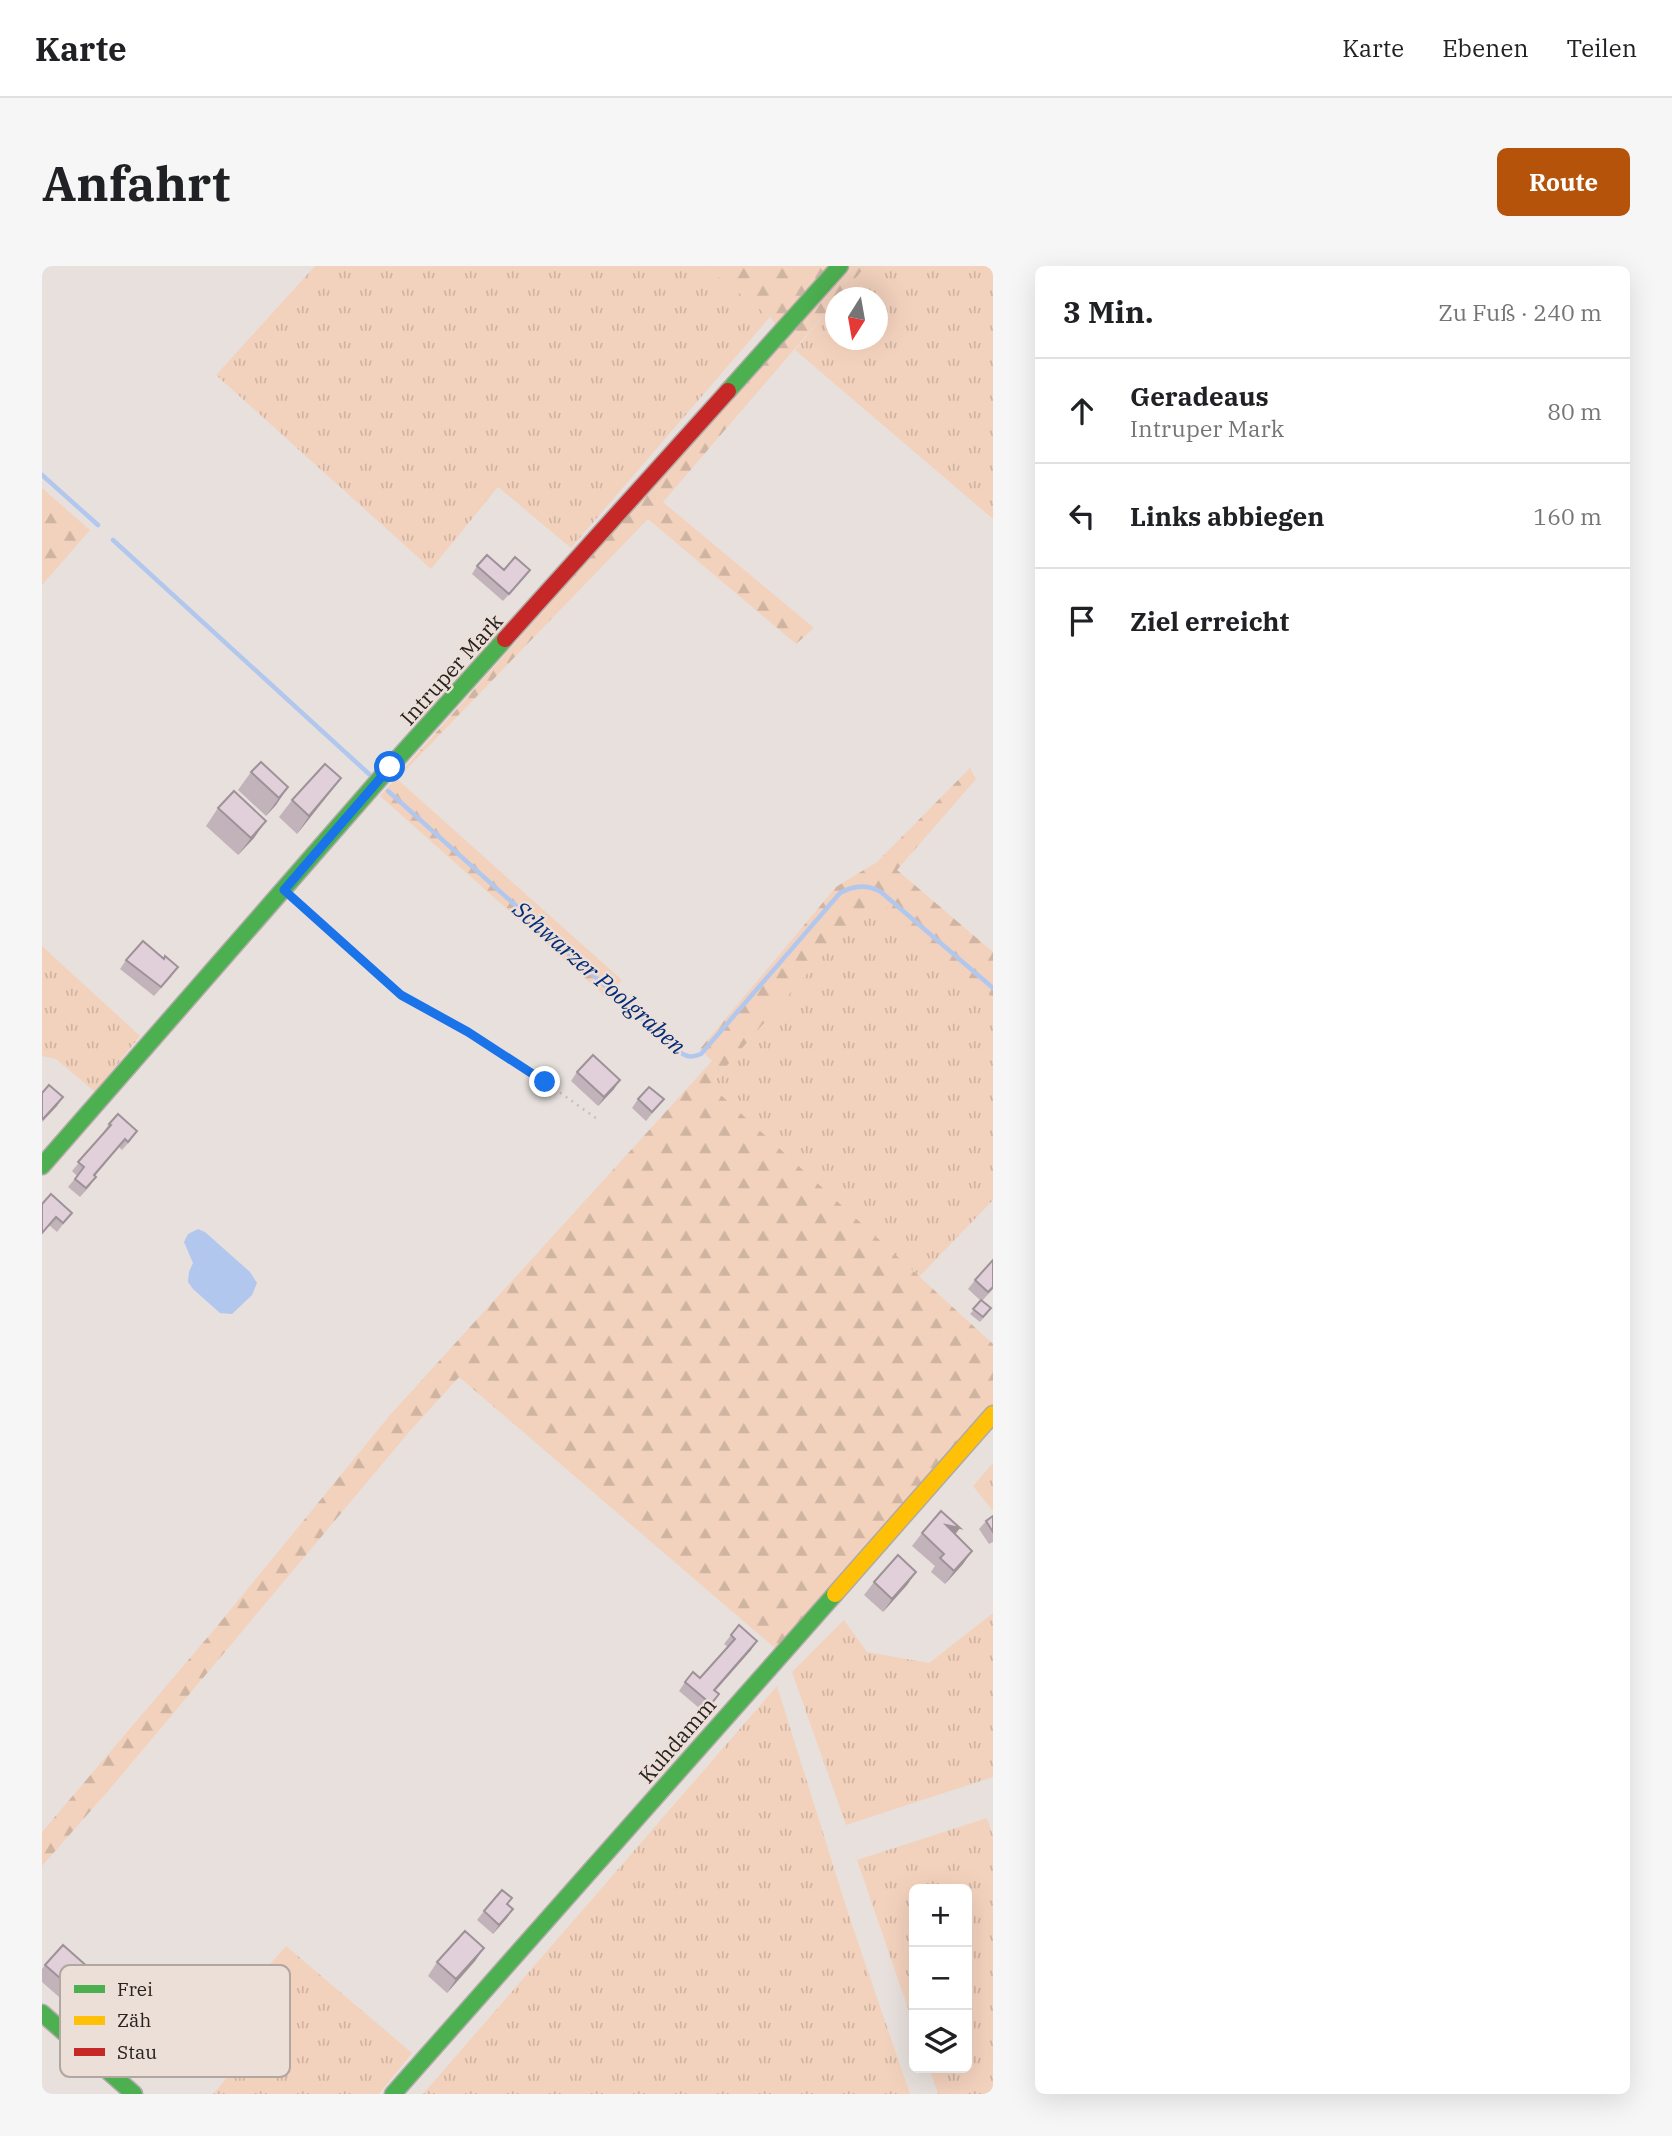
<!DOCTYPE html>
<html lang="de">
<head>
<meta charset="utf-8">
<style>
  body { margin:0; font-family:"IBM Plex Serif",serif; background:#f6f6f6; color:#202124 }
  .controls { position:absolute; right:21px; bottom:21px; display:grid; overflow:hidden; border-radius:10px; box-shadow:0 7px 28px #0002 }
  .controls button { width:63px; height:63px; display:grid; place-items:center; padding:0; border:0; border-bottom:2px solid #e0e0e0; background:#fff; color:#202124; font:35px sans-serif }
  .compass { position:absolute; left:783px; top:21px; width:63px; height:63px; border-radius:50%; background:#fff; box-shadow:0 7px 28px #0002; rotate:191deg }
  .stop { position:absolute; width:21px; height:21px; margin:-16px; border:5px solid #1a73e8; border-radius:50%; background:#fff }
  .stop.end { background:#1a73e8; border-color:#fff; box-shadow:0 2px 7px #0008 }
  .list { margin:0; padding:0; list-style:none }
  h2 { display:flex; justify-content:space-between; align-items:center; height:91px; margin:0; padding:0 28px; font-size:30px }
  h2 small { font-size:23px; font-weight:400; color:#757577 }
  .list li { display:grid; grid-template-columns:46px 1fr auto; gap:21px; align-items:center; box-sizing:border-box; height:105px; padding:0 28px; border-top:2px solid #e0e0e0 }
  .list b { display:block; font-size:26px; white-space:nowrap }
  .list p { margin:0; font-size:23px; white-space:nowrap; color:#757577 }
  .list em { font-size:23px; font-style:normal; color:#757577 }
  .icon { flex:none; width:38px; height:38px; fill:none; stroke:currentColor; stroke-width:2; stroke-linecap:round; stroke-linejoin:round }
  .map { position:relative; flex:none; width:951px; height:1828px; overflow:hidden; border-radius:10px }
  header { display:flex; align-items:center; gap:42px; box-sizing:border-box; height:98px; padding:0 35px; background:#fff; border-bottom:2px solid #e0e0e0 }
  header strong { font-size:33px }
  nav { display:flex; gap:38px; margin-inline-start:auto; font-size:24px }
  .intro { display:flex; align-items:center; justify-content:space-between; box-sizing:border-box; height:168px; padding:0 42px }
  h1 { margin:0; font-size:49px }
  .button { padding:18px 32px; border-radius:10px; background:#b45309; color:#fff; font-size:24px; font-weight:700 }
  main { display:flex; gap:42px; padding:0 42px }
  aside { flex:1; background:#fff; border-radius:10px; box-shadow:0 7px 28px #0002 }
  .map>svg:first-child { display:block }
  .grass { fill:url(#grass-tufts) }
  .forest { fill:url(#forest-firs) }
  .water { fill:#b2c7ee }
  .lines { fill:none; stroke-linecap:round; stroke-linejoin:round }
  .stream { stroke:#b2c7ee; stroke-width:4.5 }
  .fast-casing { stroke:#afaaa7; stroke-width:19 }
  .slow-casing { stroke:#afaaa7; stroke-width:19 }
  .jam-casing { stroke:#afaaa7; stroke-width:19 }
  .path { stroke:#c3c0bf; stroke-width:2.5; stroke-dasharray:2 5; stroke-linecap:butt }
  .fast { stroke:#4caf50; stroke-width:16 }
  .slow { stroke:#ffc107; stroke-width:16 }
  .jam { stroke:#c62828; stroke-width:16 }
  .wall { fill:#c2b3bb }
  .shaded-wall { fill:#9e9298 }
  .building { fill:#e1d0d9; stroke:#9e9298; stroke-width:2 }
  .route { stroke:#1a73e8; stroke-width:9 }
  .labels { text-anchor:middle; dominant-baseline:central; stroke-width:5; stroke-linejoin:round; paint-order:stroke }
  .street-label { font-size:21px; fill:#27221f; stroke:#ecdfd7 }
  .water-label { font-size:23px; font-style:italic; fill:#022c7a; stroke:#ecdfd7 }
  .key { fill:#ecdfd7; stroke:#b1a6a0; stroke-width:2 }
  .key-label { font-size:19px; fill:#27221f }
</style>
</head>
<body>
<header>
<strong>Karte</strong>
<nav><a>Karte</a><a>Ebenen</a><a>Teilen</a></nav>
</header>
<div class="intro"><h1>Anfahrt</h1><a class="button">Route</a></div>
<main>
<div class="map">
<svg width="951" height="1828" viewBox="0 0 951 1828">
  <defs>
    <pattern id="grass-tufts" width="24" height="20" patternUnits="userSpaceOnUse" patternTransform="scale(1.75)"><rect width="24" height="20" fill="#f3d2bd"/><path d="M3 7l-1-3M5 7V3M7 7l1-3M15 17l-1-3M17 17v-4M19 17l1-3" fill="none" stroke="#d0b4a2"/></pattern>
    <pattern id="forest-firs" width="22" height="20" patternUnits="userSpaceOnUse" patternTransform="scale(1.75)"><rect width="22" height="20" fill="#f3d2bd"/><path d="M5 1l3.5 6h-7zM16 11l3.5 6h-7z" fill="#d0b4a2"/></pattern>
  </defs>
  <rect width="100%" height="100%" fill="#e7e0dc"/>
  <path class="grass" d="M273,0H662L728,51L529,282L456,221L389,303L174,109Z
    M824,0H951V253L753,84L793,36L794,74H836V32L797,31Z
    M832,630L951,732V934L877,1011L668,819Z
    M0,680L98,770L53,826L14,793L0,790Z
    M951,1197V1245L931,1220Z
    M951,1347V1511L804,1559L750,1406L802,1354L825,1386L887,1397Z
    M735,1420L807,1650L868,1828H381Z
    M945,1552L951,1570V1828H896L887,1802H925V1623H872V1760L815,1594Z
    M244,1680L370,1787L337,1828H171L189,1807L156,1780Z"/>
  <path class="forest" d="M662,0H824L797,31L794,32L793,36L621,236L772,362L754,378L606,253L355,513L580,714L565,732L338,530L743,71L728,51Z
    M0,222L48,264L0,319Z
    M928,502L934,513L855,604L951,686V732L832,631L668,819L951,1078V1139L734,1383L417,1111L368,1165L67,1524L0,1600V1566L176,1359L348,1149L670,795L658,783L794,621L835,596Z"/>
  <path class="water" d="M156,963L163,966L208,1006L215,1017L210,1029L190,1048L178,1047L151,1023L146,1016L147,1006L151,997L142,976L146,968Z"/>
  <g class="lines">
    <path class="stream" d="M0,209L56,259
      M71,274L327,508
      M346,525L637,786C646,791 649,792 659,788L798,627C812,619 825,618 839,626L951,722"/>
    <defs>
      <path id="fast" d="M686,125L798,0
        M0,900L348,501L463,373
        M0,1747L92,1828
        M351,1828L793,1328"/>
      <path id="slow" d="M793,1328L951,1148"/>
      <path id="jam" d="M463,373L686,125"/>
    </defs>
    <use href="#fast" class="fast-casing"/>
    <use href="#slow" class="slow-casing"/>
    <use href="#jam" class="jam-casing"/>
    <path class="path" d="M253,634L359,729L426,766L503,816L558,855"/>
    <use href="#fast" class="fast"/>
    <use href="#slow" class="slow"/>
    <use href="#jam" class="jam"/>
  </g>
  <path class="wall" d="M435,300L462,304L482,312L461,335L430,308Z
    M209,506L246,521L234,539L224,550L196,524Z
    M299,512L286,529L255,568L237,551L250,534Z
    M176,542L212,572L196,589L164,560Z
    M84,694L130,710L112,730L78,703Z
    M535,806L572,823L556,840L529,815Z
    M596,833H622L604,855L590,842Z
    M67,858L89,874L80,884L77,881L53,910L48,920L38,931L26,921L35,910L30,905L62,867H61Z
    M9,928L30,947L15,966L8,960Z
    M951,994V1023L940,1035L946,1047L938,1056L928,1048L939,1035L926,1023L933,1014Z
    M951,1250V1276L947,1278L937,1263L944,1255Z
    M918,1262L913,1268L921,1298L903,1318L889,1306L893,1300L870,1280L880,1267Z
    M874,1306L865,1319L841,1346L822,1329L832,1316Z
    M689,1369L709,1384L673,1425L671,1437L663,1447L637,1425L643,1416L658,1412L686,1381L682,1378Z
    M466,1638L471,1643L451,1668L435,1654L442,1645Z
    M442,1682L433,1695L405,1727L386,1710L395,1696Z
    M3,1699L42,1709L46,1731L33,1745L0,1716V1703Z
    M119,1720L115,1725L123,1747L113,1758L115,1760L99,1779L97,1777L85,1790L69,1776L75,1767L91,1755L100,1745L98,1744L90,1753L83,1746L89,1737Z"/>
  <path class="shaded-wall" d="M299,512L286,529L255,568L267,550Z
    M246,521L234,539L224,550L237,532Z
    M224,555L212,572L196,589L209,572Z
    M578,814L572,823L556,840L562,831Z
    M21,831L15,840L0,856L1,853Z
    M83,873L77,881L45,918L52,909Z
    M904,1259L918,1262L908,1275Z
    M930,1285L921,1298L903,1318L912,1305Z
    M874,1306L865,1319L841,1346L850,1333Z
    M715,1375L709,1384L666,1433L672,1424Z
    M471,1643L465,1652L451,1668L457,1659Z
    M442,1682L433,1695L405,1727L414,1713Z
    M54,1720L46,1731L33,1745L42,1733Z
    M130,1738L123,1747L108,1764L109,1754Z"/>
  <path class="building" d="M445,289L462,304L473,291L488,304L467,328L435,300Z
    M219,496L246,521L237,532L209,506Z
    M283,498L299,512L267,550L250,534Z
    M192,525L224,555L209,572L176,542Z
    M101,675L122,693L123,690L136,701L119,721L84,694Z
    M551,789L578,814L562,831L535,806Z
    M7,819L21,831L1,853L0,852V827Z
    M607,821L622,833L610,846L596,833Z
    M76,848L95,865L86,876L83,873L52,909L54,911L44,922L33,913L42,901L36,896L69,859L67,858Z
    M9,928L30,947L21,957L14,951L0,967V938Z
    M951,994V1021L946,1026L933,1014Z
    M939,1034L949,1042L941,1051L931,1043Z
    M899,1245L918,1262L904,1259L930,1285L912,1305L898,1292L902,1288L880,1267Z
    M951,1250V1266L944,1255Z
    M856,1289L874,1306L850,1333L832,1316Z
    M697,1359L715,1375L672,1424L677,1428L669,1438L643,1416L651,1406L658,1412L693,1373L689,1369Z
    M460,1624L470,1632L465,1638L471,1643L457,1659L442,1645Z
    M423,1665L442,1682L414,1713L395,1696Z
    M21,1679L47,1702L41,1708L54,1720L42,1733L3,1699Z"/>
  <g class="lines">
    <path class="route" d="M348,501L242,624L359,729L426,766L503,816"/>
  </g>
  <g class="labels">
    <g class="street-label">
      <text transform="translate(409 403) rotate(-48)">Intruper Mark</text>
      <text transform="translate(635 1474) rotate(-49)">Kuhdamm</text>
    </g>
    <g class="water-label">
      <text transform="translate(558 711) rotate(41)">Schwarzer Poolgraben</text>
    </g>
  </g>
  <rect x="18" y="1699" width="230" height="112" rx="10" class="key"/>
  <rect x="32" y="1719" width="31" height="8" fill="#4caf50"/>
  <rect x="32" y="1750" width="31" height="9" fill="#ffc107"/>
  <rect x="32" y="1782" width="31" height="8" fill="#c62828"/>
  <g class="key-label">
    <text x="75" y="1730">Frei</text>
    <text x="75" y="1761">Zäh</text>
    <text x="75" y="1793">Stau</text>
  </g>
</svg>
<div class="controls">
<button>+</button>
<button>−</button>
<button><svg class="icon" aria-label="layers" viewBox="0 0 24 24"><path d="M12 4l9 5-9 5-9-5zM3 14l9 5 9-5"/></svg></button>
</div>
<svg class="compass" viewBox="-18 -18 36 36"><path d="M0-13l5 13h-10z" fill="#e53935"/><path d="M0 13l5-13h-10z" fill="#757577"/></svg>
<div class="stop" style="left:348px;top:501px"></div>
<div class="stop end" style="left:503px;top:816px"></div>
</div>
<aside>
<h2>3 Min.<small>Zu Fuß · 240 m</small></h2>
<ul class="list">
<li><svg class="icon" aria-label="ahead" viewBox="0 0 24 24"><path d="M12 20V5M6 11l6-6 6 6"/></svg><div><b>Geradeaus</b><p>Intruper Mark</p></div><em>80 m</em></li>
<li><svg class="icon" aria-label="left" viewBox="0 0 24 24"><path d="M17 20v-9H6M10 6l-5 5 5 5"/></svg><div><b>Links abbiegen</b></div><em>160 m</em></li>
<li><svg class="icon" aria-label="arrive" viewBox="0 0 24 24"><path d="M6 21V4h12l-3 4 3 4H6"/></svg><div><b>Ziel erreicht</b></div></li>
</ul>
</aside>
</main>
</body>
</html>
